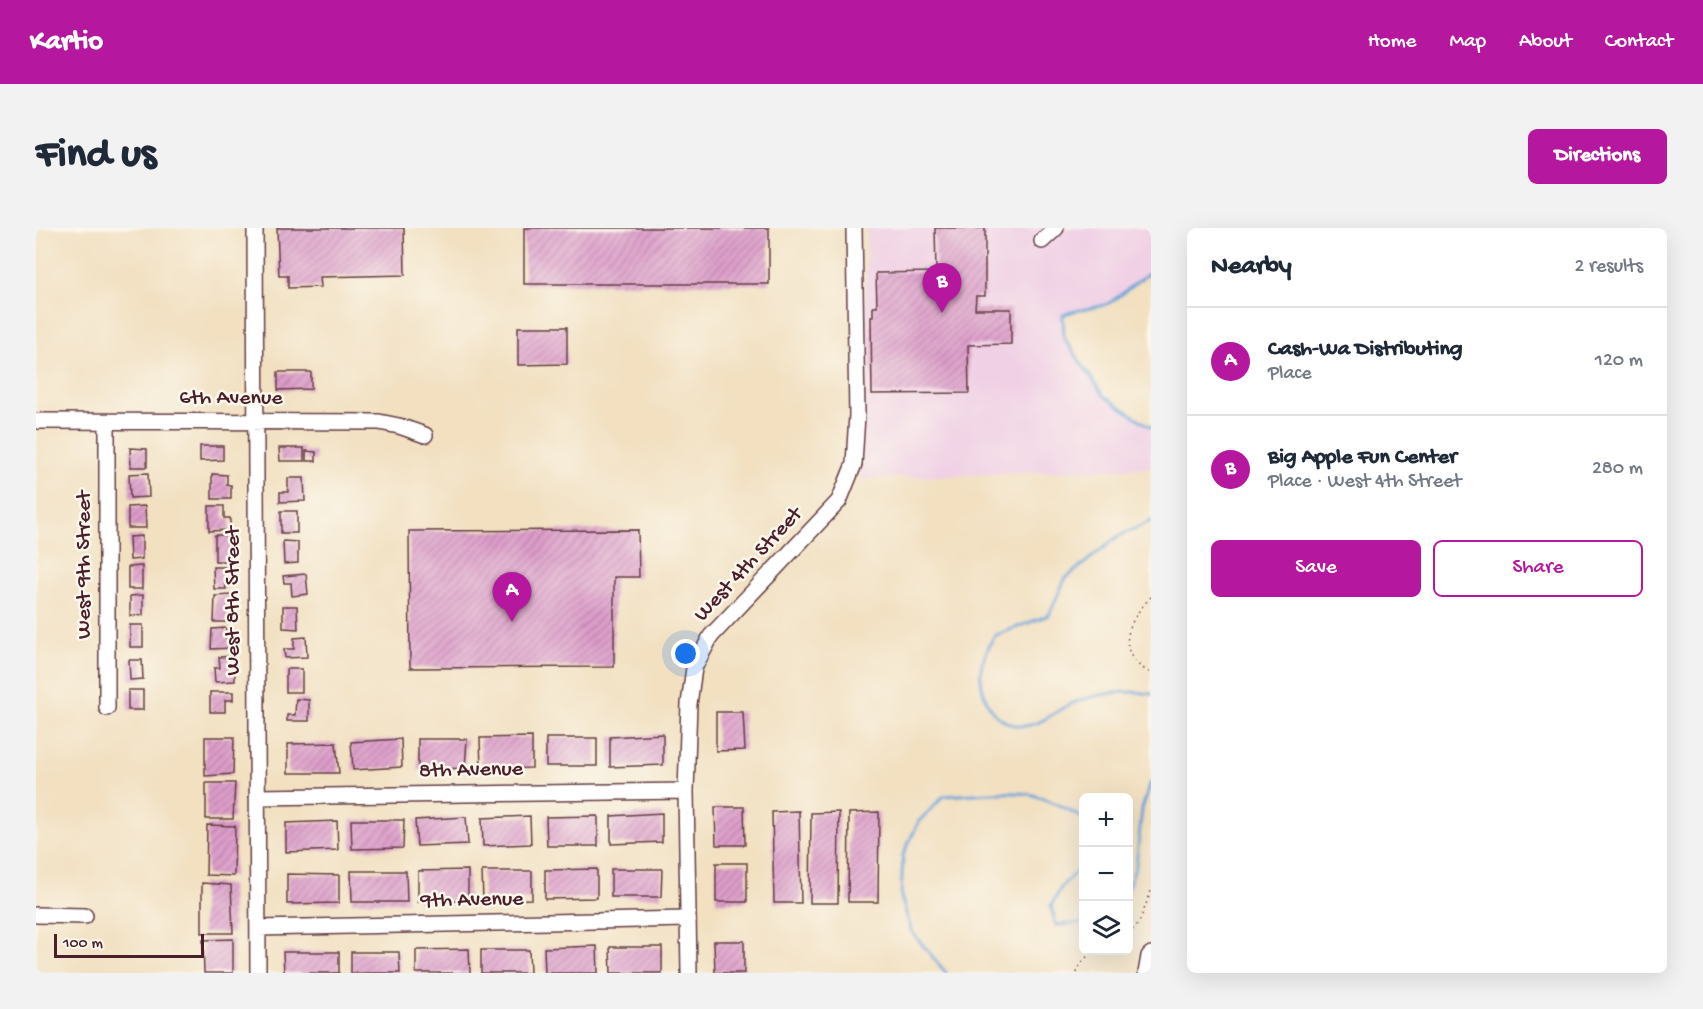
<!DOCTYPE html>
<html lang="en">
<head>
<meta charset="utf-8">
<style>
  body { margin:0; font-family:"Gochi Hand",sans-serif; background:#f2f2f3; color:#1f2937 }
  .controls { position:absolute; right:18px; bottom:18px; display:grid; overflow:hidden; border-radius:9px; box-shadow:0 6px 24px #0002 }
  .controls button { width:54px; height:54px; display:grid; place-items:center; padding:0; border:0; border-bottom:2px solid #e0e1e3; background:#fff; color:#1f2937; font:30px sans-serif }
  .scale { position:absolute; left:18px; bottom:15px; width:150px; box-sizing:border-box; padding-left:6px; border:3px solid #4a1f2b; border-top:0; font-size:16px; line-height:21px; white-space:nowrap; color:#4a1f2b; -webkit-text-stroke:4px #fbf7ec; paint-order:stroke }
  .you { position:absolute; left:650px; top:426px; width:21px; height:21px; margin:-15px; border:4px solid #fff; border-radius:50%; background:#1a73e8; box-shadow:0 0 0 9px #1a73e833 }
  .badge { display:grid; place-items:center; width:39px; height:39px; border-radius:50%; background:#b5179e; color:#fff; font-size:20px; font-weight:700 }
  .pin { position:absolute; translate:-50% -50px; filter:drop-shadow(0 2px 3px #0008) }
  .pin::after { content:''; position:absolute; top:32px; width:21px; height:18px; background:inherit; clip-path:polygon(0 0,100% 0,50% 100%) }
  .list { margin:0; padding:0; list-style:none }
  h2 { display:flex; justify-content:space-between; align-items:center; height:78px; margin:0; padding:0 24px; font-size:26px }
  h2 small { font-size:20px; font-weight:400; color:#747a83 }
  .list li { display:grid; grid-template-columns:39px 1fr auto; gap:18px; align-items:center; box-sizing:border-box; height:108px; padding:0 24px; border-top:2px solid #e0e1e3 }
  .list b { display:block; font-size:22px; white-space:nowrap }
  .list p { margin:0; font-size:20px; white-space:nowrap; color:#747a83 }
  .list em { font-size:20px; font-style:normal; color:#747a83 }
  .actions { display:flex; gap:12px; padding:18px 24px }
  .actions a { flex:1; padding:14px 0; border:2px solid #b5179e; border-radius:9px; text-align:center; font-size:21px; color:#b5179e }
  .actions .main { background:#b5179e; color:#fff }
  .icon { flex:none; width:33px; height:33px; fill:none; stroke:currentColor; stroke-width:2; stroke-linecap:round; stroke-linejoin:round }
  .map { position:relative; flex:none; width:1115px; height:745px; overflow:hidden; border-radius:9px }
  header { display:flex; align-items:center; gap:36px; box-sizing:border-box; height:84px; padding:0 30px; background:#b5179e; color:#fff }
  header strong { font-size:28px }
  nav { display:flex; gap:33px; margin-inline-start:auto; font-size:21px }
  .intro { display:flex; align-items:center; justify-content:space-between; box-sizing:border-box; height:144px; padding:0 36px }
  h1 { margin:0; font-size:42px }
  .button { padding:15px 27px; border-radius:9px; background:#b5179e; color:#fff; font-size:21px; font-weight:700 }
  main { display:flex; gap:36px; padding:0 36px }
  aside { flex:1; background:#fff; border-radius:9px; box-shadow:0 6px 24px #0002 }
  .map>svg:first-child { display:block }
  .built { fill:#f0d0e5 }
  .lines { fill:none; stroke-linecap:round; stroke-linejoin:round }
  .stream { stroke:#69a2d8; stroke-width:3 }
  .building { fill:url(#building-hatch) }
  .minor-casing { stroke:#633c42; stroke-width:18 }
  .path { stroke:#633c42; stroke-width:1.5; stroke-dasharray:1.5 4.5; stroke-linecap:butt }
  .minor { stroke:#fff; stroke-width:15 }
  .labels { text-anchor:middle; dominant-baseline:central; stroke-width:5; stroke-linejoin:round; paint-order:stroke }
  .street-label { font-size:22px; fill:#4a1f2b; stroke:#fbf7ec }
</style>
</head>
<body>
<header>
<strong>Kartio</strong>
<nav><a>Home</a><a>Map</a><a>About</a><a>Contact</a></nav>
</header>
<div class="intro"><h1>Find us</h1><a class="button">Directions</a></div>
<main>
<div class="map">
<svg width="1115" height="745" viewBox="0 0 1115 745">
  <defs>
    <pattern id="building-hatch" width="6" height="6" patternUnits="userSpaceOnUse" patternTransform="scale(1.5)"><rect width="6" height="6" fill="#dd9dca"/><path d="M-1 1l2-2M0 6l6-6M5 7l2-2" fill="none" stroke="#b57fa4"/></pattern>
  </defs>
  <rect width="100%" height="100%" fill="#fbf7ec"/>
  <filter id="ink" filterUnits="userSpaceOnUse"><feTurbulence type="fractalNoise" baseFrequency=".0167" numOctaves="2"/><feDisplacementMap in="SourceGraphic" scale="12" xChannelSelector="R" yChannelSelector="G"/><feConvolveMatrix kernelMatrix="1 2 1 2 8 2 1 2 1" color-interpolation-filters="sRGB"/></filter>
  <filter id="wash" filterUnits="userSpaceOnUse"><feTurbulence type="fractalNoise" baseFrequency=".008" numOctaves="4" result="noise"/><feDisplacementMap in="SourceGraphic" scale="24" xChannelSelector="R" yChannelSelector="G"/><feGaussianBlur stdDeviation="1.35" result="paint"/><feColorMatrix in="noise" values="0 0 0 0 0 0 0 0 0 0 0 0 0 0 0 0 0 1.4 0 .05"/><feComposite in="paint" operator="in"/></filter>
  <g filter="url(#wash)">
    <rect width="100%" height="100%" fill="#f2e0c1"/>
    <path class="built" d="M831,0H1115V44L1101,52L1072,76L1039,82L1027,88L1028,110L1068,168L1115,199V240L824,251Z"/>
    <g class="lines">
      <path class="stream" d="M1115,44C1100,53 1088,66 1073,75C1062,81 1042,80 1027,87L1028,110L1068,168L1115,199
        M1115,293L1081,309L1029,351L1013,387L958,408C946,432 940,443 949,469C957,491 978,504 1001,495C1013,490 1025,480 1037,475C1060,466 1091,461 1115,466
        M1048,636L1026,658L1015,678L1020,697L1048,695
        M1092,660L1100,637L1106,581L1115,554
        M910,745L876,704L865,669L867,627L883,593L908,568C931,567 976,562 997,567C1015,572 1032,581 1048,591"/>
    </g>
    <g id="blocks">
      <path class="building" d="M241,0H368L369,47L284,49L285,59L252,60V48H243Z
        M488,0H733V56H488Z
        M899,0H949V68H940L939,81H975V116L932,117L933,165L836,166L835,89H837V79H841L840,45L900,44Z
        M482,99H531V136L482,137Z
        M242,144H275V161L242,162Z
        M164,218H187V232L164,233Z
        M94,220L111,221V239H95Z
        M243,220H268V233H244Z
        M270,223L280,224V233H270Z
        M112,245L113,269L94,270L93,246Z
        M176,246L191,247V257H195V271H176Z
        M252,250H268L269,273L244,274V264H252Z
        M109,278L110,300H92V279Z
        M173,278H188V290H194V302L173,303Z
        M245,283H261V305H245Z
        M602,302L603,349H578V439L374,440L373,303Z
        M179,307H198V333H179Z
        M106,308V331L94,332L93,309Z
        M247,313L262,314V335L248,336Z
        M106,338V361H92V339Z
        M177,339H189L190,361H178Z
        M270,346L272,366L256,368L255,355H248L247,348Z
        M107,367V387L94,388V368Z
        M196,367L195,394H178L179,368Z
        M247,378H261L262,401L247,400Z
        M94,397H107V419H94Z
        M190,400V410L198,411L197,420L175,421L176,401Z
        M270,409L271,429L249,430L248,421H258V410Z
        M198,428L199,453L179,454L178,440H184L183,429Z
        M93,432H106L107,451L94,452Z
        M250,441H266V464H250Z
        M92,462H107V482H92Z
        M174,464H197V472H189V484H174Z
        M260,471L273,472V493H251V487H259Z
        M680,484H707L709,522L680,523Z
        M627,506V537L574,539V509Z
        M169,509H198L197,546L169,548Z
        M496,509V540L445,541L444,510Z
        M510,510H561V538H510Z
        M365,511L366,539L317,542L315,514Z
        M382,511H431L429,540L382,542Z
        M300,515L303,545H252V516Z
        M170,555H199L197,591H170Z
        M679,579H708L709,617H680Z
        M763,583L765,675H738L736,584Z
        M803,584L802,675H774L775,585Z
        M843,584L842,674H812L813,585Z
        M626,585V614L575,616V588Z
        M494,588L495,616L447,618L446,590Z
        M562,588V618H511L510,589Z
        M430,589L432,616L381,618L379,592Z
        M315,592H368L367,620L316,621Z
        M301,593L302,622L250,624V595Z
        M171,597L199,598L198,648L170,647Z
        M680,635H711V674H680Z
        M561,641V670L509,671V642Z
        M575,641H626L625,669H575Z
        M432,642V673L382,674V643Z
        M315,643H370L371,674H316Z
        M446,643H496V671L447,673Z
        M251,646L303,647V675L251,676Z
        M166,655L195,657L197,705H166Z
        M197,711V745H168L167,712Z
        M678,713H708V745H679Z
        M561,718L562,745H509L508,720Z
        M574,719H626V745H575Z
        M433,721L434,745H380V722Z
        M445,722H493L494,745H445Z
        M247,724H303V745H248Z
        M315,724H363L364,745H315Z"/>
    </g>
  </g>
  <g filter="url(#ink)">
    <use href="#blocks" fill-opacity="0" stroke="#633c42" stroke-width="1.5"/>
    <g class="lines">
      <defs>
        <path id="minor" d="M219,0L222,745
          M1006,13L1020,0
          M0,193L343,194L363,198L389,207
          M71,480V194
          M221,569L650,563
          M0,687L49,688
          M222,700L651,691
          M653,745L650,563L653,476L658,440L675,408L803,273L818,236L821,187L818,0
          M1110,745L1113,728L1115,726"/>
      </defs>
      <use href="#minor" class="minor-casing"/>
      <path class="path" d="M1115,369C1091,393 1077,426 1115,445
        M1092,706L1103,695L1115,663
        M1041,745C1044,733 1051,728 1061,722"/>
      <use href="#minor" class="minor"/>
    </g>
  </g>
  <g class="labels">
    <g class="street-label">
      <text x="195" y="171">6th Avenue</text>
      <text transform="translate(49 337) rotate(-90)">West 9th Street</text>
      <text transform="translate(713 337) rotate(-47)">West 4th Street</text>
      <text transform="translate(198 373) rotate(-90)">West 8th Street</text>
      <text transform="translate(435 543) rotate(-1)">8th Avenue</text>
      <text transform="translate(436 673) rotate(-1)">9th Avenue</text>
    </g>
  </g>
</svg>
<div class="controls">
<button>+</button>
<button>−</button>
<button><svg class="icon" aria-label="layers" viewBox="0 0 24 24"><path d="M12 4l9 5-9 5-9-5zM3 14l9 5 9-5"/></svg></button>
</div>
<div class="scale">100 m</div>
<div class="you"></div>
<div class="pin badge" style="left:476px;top:394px">A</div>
<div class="pin badge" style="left:906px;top:85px">B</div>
</div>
<aside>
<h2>Nearby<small>2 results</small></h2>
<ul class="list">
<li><span class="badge">A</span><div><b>Cash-Wa Distributing</b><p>Place</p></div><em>120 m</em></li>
<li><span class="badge">B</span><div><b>Big Apple Fun Center</b><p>Place · West 4th Street</p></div><em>280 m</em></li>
</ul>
<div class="actions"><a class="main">Save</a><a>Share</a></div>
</aside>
</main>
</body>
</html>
